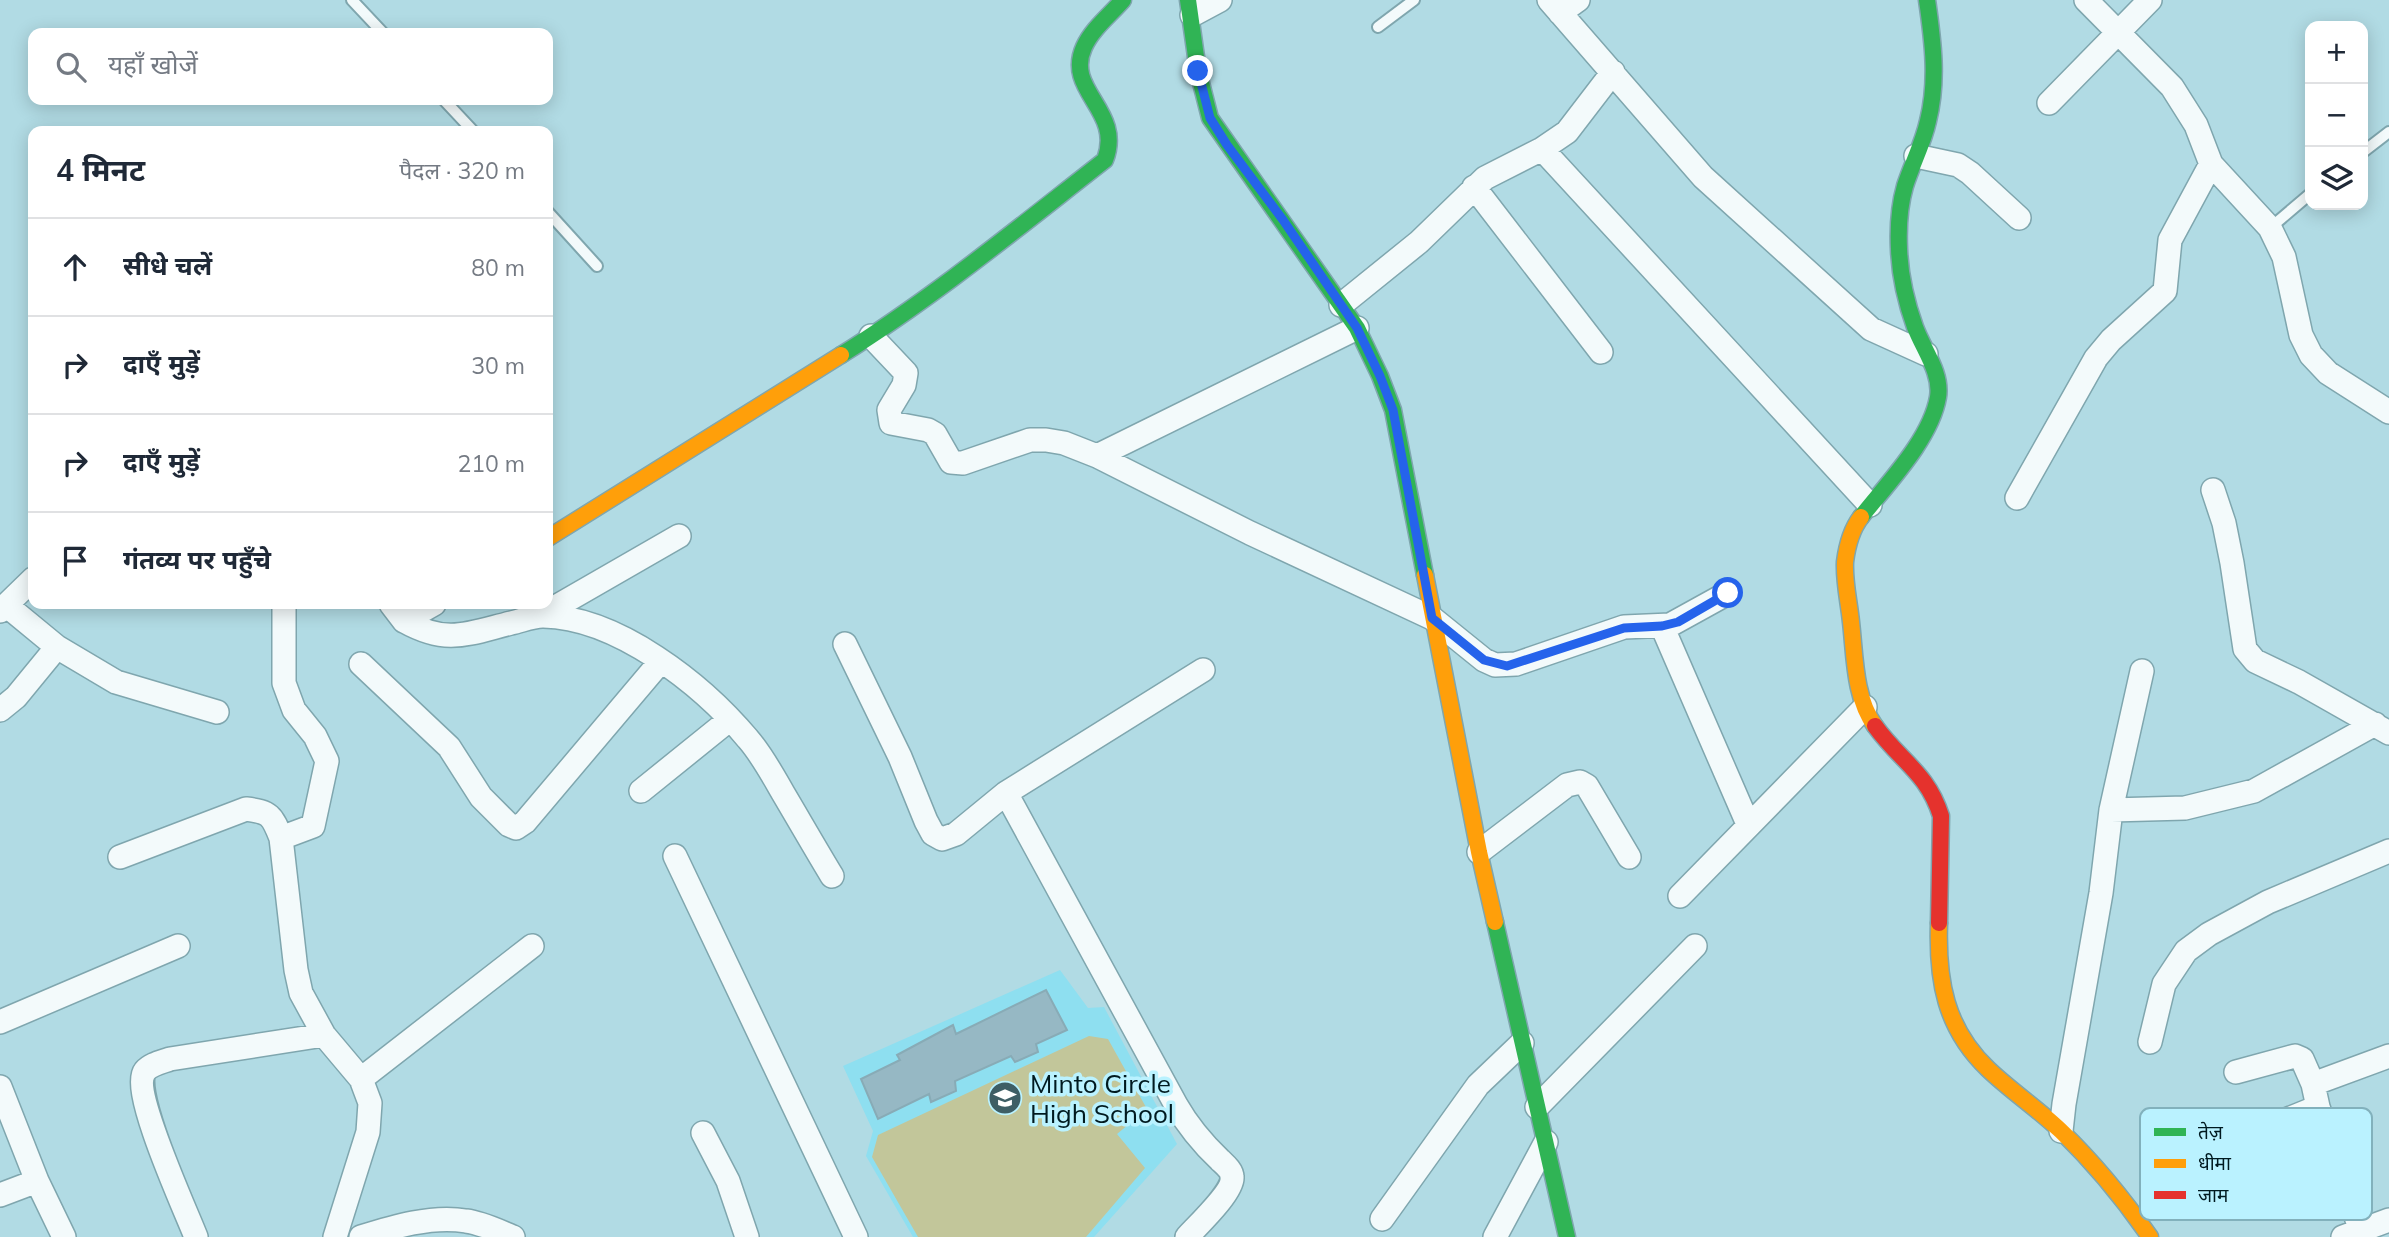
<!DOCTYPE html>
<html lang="hi">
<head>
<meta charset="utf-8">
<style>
  body { margin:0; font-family:Mulish,"Noto Sans Devanagari",sans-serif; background:#f6f6f7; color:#1f2937 }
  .controls { position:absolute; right:21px; top:21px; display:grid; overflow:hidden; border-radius:14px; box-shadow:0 4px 18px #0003 }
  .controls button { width:63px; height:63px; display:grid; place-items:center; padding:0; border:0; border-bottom:2px solid #e0e1e3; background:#fff; color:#1f2937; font:35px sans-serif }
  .stop { position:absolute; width:21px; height:21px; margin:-16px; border:5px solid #2563eb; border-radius:50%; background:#fff }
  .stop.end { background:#2563eb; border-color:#fff; box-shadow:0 2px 7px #0008 }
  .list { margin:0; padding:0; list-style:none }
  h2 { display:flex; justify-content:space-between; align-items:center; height:91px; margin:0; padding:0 28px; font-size:30px }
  h2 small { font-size:23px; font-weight:400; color:#747a83 }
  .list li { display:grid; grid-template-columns:46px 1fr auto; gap:21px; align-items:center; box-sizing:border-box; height:98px; padding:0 28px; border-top:2px solid #e0e1e3 }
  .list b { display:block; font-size:26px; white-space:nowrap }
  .list em { font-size:23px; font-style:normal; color:#747a83 }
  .icon { flex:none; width:38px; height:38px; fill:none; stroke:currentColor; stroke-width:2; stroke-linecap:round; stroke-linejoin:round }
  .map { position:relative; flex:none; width:2389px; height:1237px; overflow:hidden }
  .search { position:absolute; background:#fff; box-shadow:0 4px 18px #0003; left:28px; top:28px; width:525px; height:77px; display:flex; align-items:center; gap:18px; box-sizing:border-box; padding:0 24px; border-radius:14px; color:#747a83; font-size:26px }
  .panel { position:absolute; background:#fff; box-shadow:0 4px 18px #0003; left:28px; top:126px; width:525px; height:483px; border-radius:14px }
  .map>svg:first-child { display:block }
  .built { fill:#8edff0 }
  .green { fill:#c2c69a }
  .building { fill:#96b8c4; stroke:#88abb6; stroke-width:2 }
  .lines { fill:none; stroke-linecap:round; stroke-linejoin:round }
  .lane-casing { stroke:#7fa6ae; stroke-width:14 }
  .street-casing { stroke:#7fa6ae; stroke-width:26 }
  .fast-casing { stroke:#7fa6ae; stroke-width:19 }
  .slow-casing { stroke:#7fa6ae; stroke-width:19 }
  .jam-casing { stroke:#7fa6ae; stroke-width:19 }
  .lane { stroke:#f3fafb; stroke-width:10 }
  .street { stroke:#f3fafb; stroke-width:23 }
  .fast { stroke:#30b455; stroke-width:16 }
  .slow { stroke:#ff9f0a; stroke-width:16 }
  .jam { stroke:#e5322d; stroke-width:16 }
  .route { stroke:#2563eb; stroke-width:9 }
  .labels { text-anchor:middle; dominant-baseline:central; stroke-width:7; stroke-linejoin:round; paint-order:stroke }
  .poi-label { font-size:26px; fill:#001a20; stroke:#baf2ff; text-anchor:start }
  .key { fill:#baf2ff; stroke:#82b1bc; stroke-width:2 }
  .key-label { font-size:19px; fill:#001a20 }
</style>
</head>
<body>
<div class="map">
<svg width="2389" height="1237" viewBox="0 0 2389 1237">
  <rect width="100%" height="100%" fill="#b1dbe4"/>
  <path class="built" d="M1060,970L1088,1008L1104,1007L1177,1144L1094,1237H913L866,1156L873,1131L843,1066Z"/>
  <path class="green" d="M1089,1036L1108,1039L1147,1109L1117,1134L1145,1168L1086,1237H918L872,1157L878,1135Z"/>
  <path class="building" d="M1046,990L1067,1030L1036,1044L1038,1052L1015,1062L1011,1056L955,1081L956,1091L931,1102L929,1094L878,1119L861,1079L900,1060L897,1055L953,1025L956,1034Z"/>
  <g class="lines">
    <defs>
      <path id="lane" d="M352,0L383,33
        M1378,27L1414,0
        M444,100L473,131
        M2363,152L2389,132
        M548,212L597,266
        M2270,228L2310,194"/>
      <path id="street" d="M1549,0L1703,177L1871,329L1926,354
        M2086,0L2172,87L2196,125L2211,164L2270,228L2284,257L2301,335L2311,355L2328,373L2389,412
        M1560,13L1578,0
        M1192,15L1220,0
        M2049,103L2150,0
        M1542,149L1870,505
        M1916,156L1958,165L1970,173L2019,218
        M1474,187L1601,352
        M1341,305L1419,242L1485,178L1542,149L1567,132L1613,72
        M871,336L906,373L904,385L889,410L891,423L928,430L935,434L951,462L963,463L1030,440H1046L1064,443L1097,456L1250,533L1432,618L1484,660L1495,665L1516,664L1624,627L1670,625L1728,593
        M1097,456L1357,328
        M2213,490L2224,523L2232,563L2245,649L2255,661L2299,682L2389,733
        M2017,498L2096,358L2111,340L2165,291L2170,240L2211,164
        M391,604L404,621L434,604
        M6,605L57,647L116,682L217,712
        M0,611L33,579
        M540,616L679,536
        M404,621C447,645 467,634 511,623C521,621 532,616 543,616C617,617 702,684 748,739C762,755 772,774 783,793C799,820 815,848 832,876
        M1662,626L1748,824
        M845,644L900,757L926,821L933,834L942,839L956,834L1006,793L1203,670
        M361,664L449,747L481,797L509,825L516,828L525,822L661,661
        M0,710L16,697L57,647
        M641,791L729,720
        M1006,793L1176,1105C1188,1126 1202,1143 1220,1160C1224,1164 1232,1170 1232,1177C1234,1191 1197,1226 1187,1237
        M2111,810L2185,808L2254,791L2375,724
        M281,838L313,826L327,761L315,736L294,710L284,683V604
        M1479,852L1567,785L1580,782L1587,786L1629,857
        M675,856L856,1237
        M120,857L246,809C270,812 272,815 281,838L296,970L301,993L324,1035L361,1079L370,1103L368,1132L335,1237
        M1680,896L1865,707
        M0,1022L178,946
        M2150,1042L2164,984L2186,951L2209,934L2268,902L2389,851
        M2236,1072L2295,1056L2302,1059L2313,1084L2318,1107L2361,1231
        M361,1079L532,946
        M2313,1084L2389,1056
        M0,1087L37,1181L64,1237
        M1537,1107L1695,946
        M2061,1131L2064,1104L2101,893L2111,810L2142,671
        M703,1133L728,1181L747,1237
        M2219,1147L2318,1107
        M0,1195L37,1181
        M1382,1219L1478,1085L1522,1043
        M196,1237C186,1211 130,1090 145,1071C151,1064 162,1062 170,1059L324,1035
        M361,1237C393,1227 432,1215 466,1221C482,1223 498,1231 513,1237
        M1495,1237L1546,1142
        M2343,1237L2389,1220"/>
      <path id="fast" d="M1188,0L1198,71L1210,118L1357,328L1380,376L1393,410L1425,575
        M841,355C934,297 1019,227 1105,160C1124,110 1064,91 1084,47C1092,29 1110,15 1123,0
        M1861,517C1887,484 1931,439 1938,397C1942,373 1923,349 1915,327C1906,302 1900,276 1899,249C1898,228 1899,207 1905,186C1912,164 1923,144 1928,121C1938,81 1933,41 1927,0
        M1495,922L1567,1237"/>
      <path id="slow" d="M1861,517C1851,530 1847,546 1845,562C1844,582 1849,602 1851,622C1855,656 1854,697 1875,726
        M548,538L841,355
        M1425,575L1479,852L1495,922
        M1939,923C1937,980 1945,1028 1988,1069C2011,1091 2038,1109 2061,1131C2093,1162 2125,1201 2150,1237"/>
      <path id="jam" d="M1875,726C1900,761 1927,772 1941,816L1939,923"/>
    </defs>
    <use href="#lane" class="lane-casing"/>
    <use href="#street" class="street-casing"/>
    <use href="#fast" class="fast-casing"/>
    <use href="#slow" class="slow-casing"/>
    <use href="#jam" class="jam-casing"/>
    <use href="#lane" class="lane"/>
    <use href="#street" class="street"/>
    <use href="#fast" class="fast"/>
    <use href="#slow" class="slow"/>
    <use href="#jam" class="jam"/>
  </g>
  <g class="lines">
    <path class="route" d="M1198,71L1210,118L1227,145L1283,220L1357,328L1380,376L1393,410L1432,618L1484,660L1507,666L1624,628L1662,626L1678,622L1728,593"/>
  </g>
  <defs>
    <symbol id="school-disc" viewBox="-11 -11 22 22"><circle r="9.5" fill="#3e5e65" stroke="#baf2ff"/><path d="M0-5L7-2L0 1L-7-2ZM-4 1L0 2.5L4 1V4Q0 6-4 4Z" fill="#fff"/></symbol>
  </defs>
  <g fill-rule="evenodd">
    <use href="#school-disc" x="986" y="1079" width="38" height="38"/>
  </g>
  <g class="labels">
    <g class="poi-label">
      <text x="1030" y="1083">Minto Circle<tspan x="1030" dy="30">High School</tspan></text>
    </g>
  </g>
  <rect x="2140" y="1108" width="232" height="112" rx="10" class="key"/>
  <rect x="2154" y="1128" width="32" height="8" fill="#30b455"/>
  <rect x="2154" y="1159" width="32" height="9" fill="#ff9f0a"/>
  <rect x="2154" y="1191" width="32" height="8" fill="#e5322d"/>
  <g class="key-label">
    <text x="2198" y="1139">तेज़</text>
    <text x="2198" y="1170">धीमा</text>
    <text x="2198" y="1202">जाम</text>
  </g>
</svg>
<div class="controls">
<button>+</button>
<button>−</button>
<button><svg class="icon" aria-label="layers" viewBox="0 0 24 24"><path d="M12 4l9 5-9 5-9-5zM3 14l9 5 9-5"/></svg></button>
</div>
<div class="stop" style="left:1728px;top:593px"></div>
<div class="stop end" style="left:1198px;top:71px"></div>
<div class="search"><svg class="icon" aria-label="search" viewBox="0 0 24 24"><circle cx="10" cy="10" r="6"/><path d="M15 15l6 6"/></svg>यहाँ खोजें</div>
<section class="panel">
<h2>4 मिनट<small>पैदल · 320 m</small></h2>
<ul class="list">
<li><svg class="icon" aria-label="ahead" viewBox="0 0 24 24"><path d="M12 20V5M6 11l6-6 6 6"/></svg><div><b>सीधे चलें</b></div><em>80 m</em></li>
<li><svg class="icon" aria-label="right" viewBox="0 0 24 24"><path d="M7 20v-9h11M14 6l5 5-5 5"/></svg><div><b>दाएँ मुड़ें</b></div><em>30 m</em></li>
<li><svg class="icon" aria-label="right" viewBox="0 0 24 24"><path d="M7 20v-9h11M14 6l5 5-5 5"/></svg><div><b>दाएँ मुड़ें</b></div><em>210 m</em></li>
<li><svg class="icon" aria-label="arrive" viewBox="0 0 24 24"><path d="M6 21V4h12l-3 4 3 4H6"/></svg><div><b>गंतव्य पर पहुँचे</b></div></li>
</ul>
</section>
</div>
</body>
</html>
